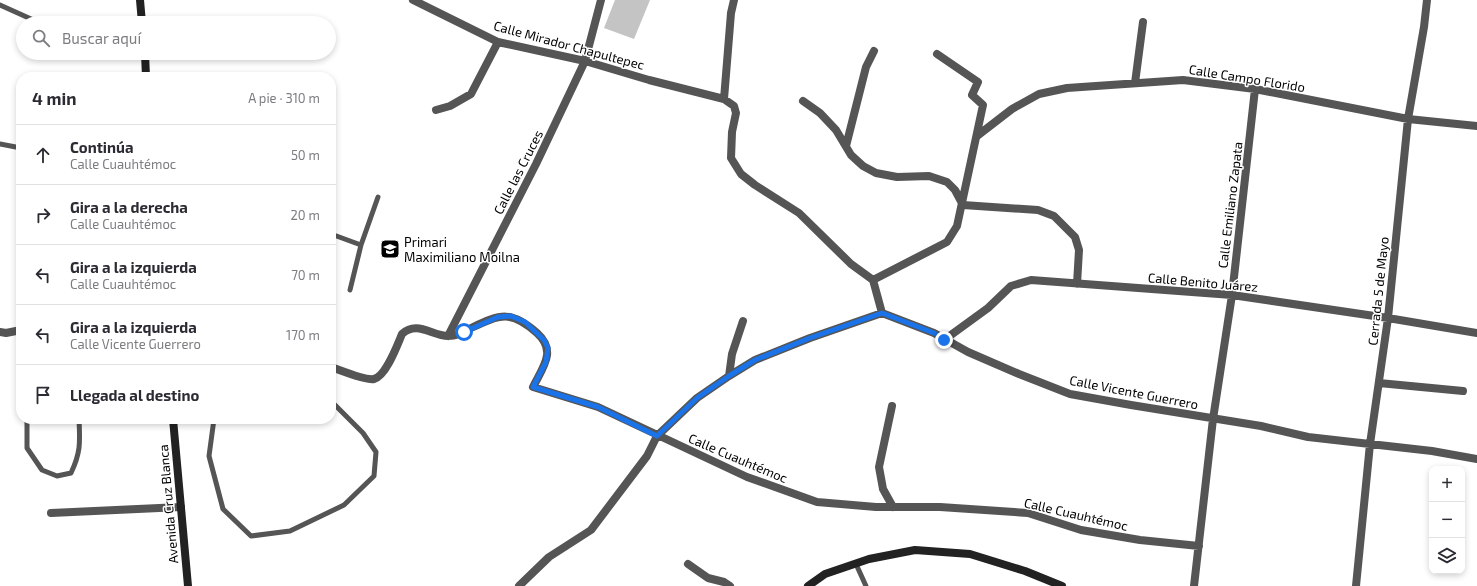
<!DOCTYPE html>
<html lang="es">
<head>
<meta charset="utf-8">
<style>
  body { margin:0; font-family:"Exo 2",sans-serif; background:#f2f2f3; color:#2b2b33 }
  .controls { position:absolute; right:12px; bottom:12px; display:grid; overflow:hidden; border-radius:8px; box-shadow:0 2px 6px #0003 }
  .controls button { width:36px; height:36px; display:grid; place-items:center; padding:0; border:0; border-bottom:1px solid #e1e1e2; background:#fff; color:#2b2b33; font:20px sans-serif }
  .stop { position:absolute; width:12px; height:12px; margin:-9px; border:3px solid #1a73e8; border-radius:50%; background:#fff }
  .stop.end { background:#1a73e8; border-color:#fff; box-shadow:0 1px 4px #0008 }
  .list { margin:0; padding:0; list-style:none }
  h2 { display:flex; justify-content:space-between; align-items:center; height:52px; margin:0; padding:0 16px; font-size:17px }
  h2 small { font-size:13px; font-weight:400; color:#7c7c81 }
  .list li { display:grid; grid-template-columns:26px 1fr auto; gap:12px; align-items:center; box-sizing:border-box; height:60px; padding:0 16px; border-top:1px solid #e1e1e2 }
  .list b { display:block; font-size:15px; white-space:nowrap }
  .list p { margin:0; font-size:13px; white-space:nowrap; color:#7c7c81 }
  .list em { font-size:13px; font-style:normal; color:#7c7c81 }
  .icon { flex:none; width:22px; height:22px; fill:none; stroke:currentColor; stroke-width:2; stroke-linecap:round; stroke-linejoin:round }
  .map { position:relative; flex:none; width:1477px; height:586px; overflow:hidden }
  .search { position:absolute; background:#fff; box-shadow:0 2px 6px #0003; left:16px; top:16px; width:320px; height:44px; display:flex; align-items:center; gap:10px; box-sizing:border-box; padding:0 14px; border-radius:22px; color:#7c7c81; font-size:15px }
  .panel { position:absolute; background:#fff; box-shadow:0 2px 6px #0003; left:16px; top:72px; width:320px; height:352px; border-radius:16px }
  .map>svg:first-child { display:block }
  .building { fill:#c4c4c4 }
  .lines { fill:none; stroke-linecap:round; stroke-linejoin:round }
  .service { stroke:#555; stroke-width:5 }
  .minor { stroke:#555; stroke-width:8 }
  .secondary { stroke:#222; stroke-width:8 }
  .route { stroke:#1a73e8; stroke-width:5 }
  .labels { text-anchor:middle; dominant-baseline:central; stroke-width:3; stroke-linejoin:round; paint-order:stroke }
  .street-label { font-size:13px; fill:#000; stroke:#fff }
  .poi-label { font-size:13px; fill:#000; stroke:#fff; text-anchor:start }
</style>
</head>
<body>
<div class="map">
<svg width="1477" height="586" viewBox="0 0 1477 586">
  <rect width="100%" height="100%" fill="#fff"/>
  <path class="building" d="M615,0H650L634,39L604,28Z"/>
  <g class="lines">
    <path class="service" d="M0,5L40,23
      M0,144L21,148
      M331,234L361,245L378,197
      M350,290L361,245
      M27,419V448L42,470L57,476L71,473C81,452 80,442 79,419
      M214,419L209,456L223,509L251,536L290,531L344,505L374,476L376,452L363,433L331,401
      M856,564L866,586"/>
    <path class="minor" d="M413,0L498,42L585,61L649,80L724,99L734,106L736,113L732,132L731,158L741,174L755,185L799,213L851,264L873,280
      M1135,83L1143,22
      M724,99L731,13L734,0
      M803,101L820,113L836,130L851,155L863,166L876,173L897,177L929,176L947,182L955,190L963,205
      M436,110L450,106L471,94L498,42
      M977,136L1012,109L1039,94L1067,88L1183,80L1255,89L1408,119L1477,126
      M846,146L866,67L874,51
      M963,205L1038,210L1054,216L1075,237L1079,250L1077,284
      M882,313L873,280L947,242L957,226L983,105L972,95L978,82L937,54
      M0,332L6,333L21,330
      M448,336L536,164L585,61L601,0
      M944,340L988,308L1011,286L1031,280L1232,295L1388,318L1477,333
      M331,367C340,370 366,381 374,379C386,376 397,346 402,334C417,320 432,336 448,336C456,336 465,332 471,328C501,314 511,310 537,333C557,351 543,367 533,387L598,407L747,477L817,502L876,507H940L1028,513L1081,530L1140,540L1199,546
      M729,376L732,354L743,321
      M1379,383L1463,391
      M892,406L879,467L883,489L893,507
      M51,513L181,507
      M688,564L708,578L724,582L730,586
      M519,586L549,557L591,530L647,456L657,436L697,398L729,376L755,360L810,338L882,313L934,333L968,352L1019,374L1070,394L1131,405L1261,426L1308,437L1432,451L1477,459
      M1194,586L1213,419L1232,295L1255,89
      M1356,586L1370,444L1388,318L1408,119L1424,27L1427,0"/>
    <path class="secondary" d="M140,0L142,23
      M145,53L146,77
      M173,419L188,586
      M808,586L825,574L869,559L915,550L970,554L1025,571L1062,586"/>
  </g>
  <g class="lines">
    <path class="route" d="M464,332L498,317L511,316L525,322L544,340L548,348L546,362L533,387L598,407L657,436L697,398L729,376L755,360L810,338L882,313L934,333L944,340"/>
  </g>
  <defs>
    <symbol id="school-square" viewBox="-11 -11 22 22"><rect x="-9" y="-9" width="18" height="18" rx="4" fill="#000" stroke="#fff"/><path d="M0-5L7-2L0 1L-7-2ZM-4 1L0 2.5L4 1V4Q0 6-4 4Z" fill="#fff"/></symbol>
  </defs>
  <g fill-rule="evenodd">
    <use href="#school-square" x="379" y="238" width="22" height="22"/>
  </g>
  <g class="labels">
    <g class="street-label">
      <text transform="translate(569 45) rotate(15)">Calle Mirador Chapultepec</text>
      <text transform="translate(1247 78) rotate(9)">Calle Campo Florido</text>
      <text transform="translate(518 172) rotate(-63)">Calle las Cruces</text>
      <text transform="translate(1230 205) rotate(-83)">Calle Emiliano Zapata</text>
      <text transform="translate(1203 282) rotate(5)">Calle Benito Juárez</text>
      <text transform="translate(1378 291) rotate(-84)">Cerrada 5 de Mayo</text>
      <text transform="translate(1134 392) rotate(11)">Calle Vicente Guerrero</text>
      <text transform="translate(738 458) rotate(23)">Calle Cuauhtémoc</text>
      <text transform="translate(168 504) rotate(-95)">Avenida Cruz Blanca</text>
      <text transform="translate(1076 514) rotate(13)">Calle Cuauhtémoc</text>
    </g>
    <g class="poi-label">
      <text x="404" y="242">Primari<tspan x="404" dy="15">Maximiliano Moilna</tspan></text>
    </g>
  </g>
</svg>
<div class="controls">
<button>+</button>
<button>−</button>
<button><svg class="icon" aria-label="layers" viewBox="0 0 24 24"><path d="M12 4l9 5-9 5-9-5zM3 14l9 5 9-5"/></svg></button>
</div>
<div class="stop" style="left:464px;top:332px"></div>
<div class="stop end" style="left:944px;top:340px"></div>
<div class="search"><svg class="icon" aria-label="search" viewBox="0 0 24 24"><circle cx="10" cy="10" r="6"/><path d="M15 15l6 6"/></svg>Buscar aquí</div>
<section class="panel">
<h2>4 min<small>A pie · 310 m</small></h2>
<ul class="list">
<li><svg class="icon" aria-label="ahead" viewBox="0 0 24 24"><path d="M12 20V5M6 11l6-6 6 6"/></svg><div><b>Continúa</b><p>Calle Cuauhtémoc</p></div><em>50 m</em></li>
<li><svg class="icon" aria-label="right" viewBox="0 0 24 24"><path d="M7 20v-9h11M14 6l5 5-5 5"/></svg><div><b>Gira a la derecha</b><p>Calle Cuauhtémoc</p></div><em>20 m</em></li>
<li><svg class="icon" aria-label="left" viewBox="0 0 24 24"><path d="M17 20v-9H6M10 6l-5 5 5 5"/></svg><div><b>Gira a la izquierda</b><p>Calle Cuauhtémoc</p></div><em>70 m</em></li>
<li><svg class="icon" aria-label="left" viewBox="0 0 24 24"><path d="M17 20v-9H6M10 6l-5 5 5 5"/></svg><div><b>Gira a la izquierda</b><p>Calle Vicente Guerrero</p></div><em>170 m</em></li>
<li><svg class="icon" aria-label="arrive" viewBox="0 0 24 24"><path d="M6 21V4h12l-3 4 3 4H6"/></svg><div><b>Llegada al destino</b></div></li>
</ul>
</section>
</div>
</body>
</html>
